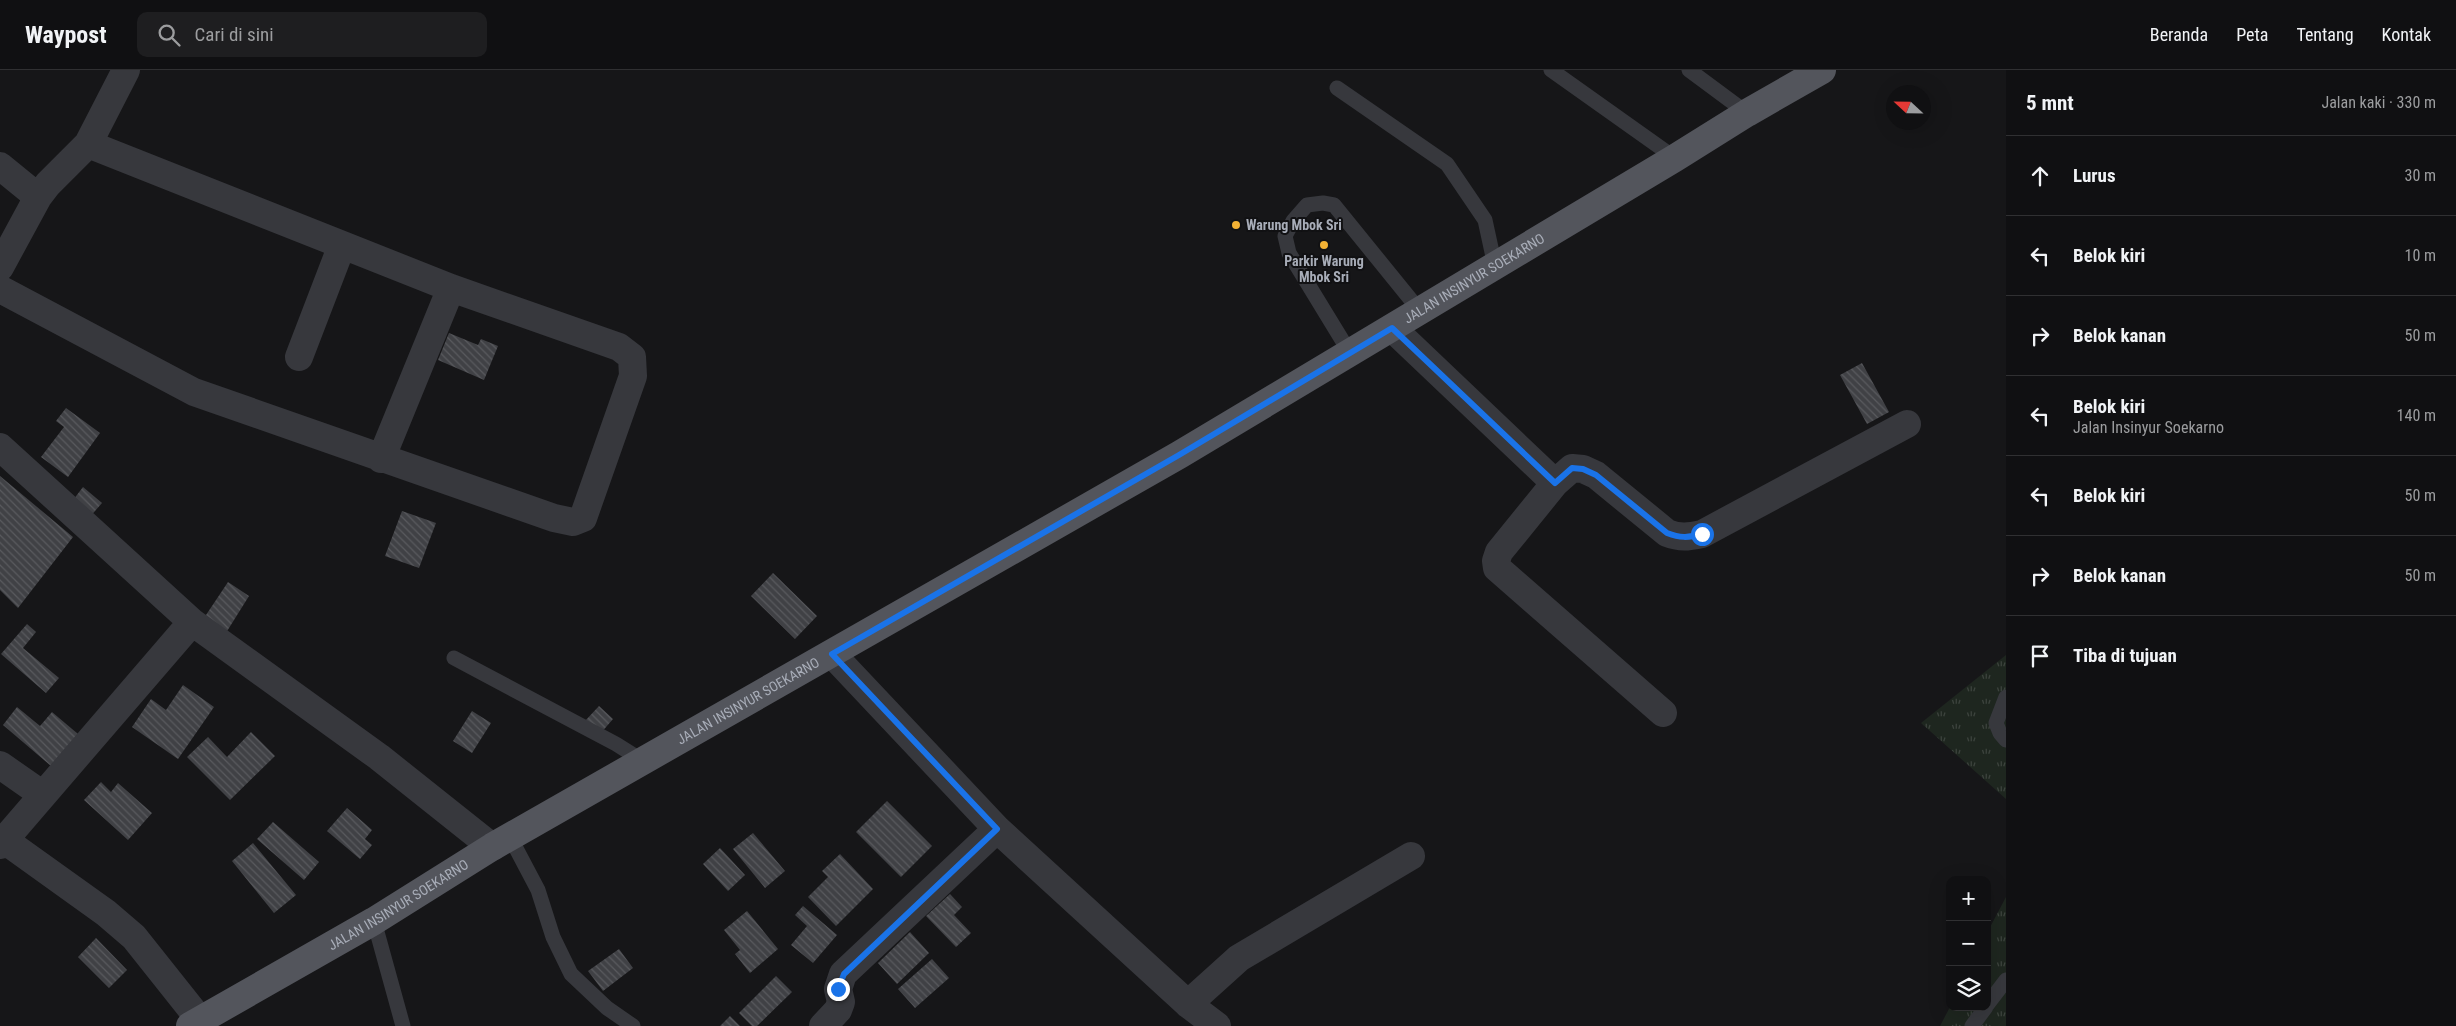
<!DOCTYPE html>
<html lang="id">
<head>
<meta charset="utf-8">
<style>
  body { margin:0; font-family:"Roboto Condensed",sans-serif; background:#1e1e20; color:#f1f3f6 }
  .controls { position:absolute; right:15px; bottom:15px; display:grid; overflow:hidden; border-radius:10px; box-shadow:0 5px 20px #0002 }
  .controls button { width:45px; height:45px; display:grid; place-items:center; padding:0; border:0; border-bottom:1px solid #303032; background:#101012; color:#f1f3f6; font:25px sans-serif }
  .compass { position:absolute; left:1886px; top:15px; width:45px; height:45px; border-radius:50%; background:#101012; box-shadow:0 5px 20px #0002; rotate:292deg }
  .stop { position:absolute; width:15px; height:15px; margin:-11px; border:4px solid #1a73e8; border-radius:50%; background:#fff }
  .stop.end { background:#1a73e8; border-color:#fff; box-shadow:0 1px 5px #0008 }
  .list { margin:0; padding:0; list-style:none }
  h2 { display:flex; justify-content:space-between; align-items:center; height:65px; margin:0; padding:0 20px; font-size:21px }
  h2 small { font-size:16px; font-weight:400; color:#9c9d9f }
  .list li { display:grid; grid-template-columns:32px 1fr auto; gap:15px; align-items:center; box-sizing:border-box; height:80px; padding:0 20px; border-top:1px solid #303032 }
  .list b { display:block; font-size:19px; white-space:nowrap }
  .list p { margin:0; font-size:16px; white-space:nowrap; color:#9c9d9f }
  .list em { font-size:16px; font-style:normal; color:#9c9d9f }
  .icon { flex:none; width:28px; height:28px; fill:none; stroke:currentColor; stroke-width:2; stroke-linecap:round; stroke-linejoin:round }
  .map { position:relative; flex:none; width:2006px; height:956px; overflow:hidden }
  header { display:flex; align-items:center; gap:30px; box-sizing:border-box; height:70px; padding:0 25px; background:#101012; border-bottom:1px solid #303032 }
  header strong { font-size:24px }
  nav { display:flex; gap:28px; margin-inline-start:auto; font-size:18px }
  .search { width:350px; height:45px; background:#1e1e20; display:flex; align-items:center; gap:12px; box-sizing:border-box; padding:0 18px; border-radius:10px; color:#9c9d9f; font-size:19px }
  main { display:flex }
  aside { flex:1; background:#101012 }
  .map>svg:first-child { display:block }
  .park { fill:url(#park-tufts) }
  .building { fill:url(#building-back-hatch) }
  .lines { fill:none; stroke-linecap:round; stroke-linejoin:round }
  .lane { stroke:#37383d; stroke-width:15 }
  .street { stroke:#37383d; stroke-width:28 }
  .primary { stroke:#53555c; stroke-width:28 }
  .route { stroke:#1a73e8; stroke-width:6 }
  .poi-dot { fill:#f2b134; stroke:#111113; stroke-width:2 }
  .labels { text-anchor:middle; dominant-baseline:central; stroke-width:4; stroke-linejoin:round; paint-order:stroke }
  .poi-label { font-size:14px; font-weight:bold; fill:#a8adb8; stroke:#111113; text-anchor:start }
  .street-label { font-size:14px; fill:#a8adb8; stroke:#111113 }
</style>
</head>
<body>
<header>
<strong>Waypost</strong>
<div class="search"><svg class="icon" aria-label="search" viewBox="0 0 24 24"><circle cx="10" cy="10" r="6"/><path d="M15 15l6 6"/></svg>Cari di sini</div>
<nav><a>Beranda</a><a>Peta</a><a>Tentang</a><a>Kontak</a></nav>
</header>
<main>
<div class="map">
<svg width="2006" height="956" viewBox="0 0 2006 956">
  <defs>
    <pattern id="park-tufts" width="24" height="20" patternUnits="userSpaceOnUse" patternTransform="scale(1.25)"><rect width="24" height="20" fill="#1e261f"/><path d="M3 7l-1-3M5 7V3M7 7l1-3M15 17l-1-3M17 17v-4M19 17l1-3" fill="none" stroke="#3c433d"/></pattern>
    <pattern id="building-back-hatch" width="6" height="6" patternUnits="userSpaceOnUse" patternTransform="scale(1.25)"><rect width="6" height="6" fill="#404145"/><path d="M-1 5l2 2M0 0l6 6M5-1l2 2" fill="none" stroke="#595a5e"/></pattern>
  </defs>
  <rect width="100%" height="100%" fill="#161618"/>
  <path class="park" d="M2006,585V729L1921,653Z
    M2006,827V956H1940L1950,937H1987V863Z"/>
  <path class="building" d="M449,263L478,275L481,269L498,276L484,310L438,290Z
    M1862,293L1889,342L1867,354L1840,305Z
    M66,338L100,363L68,407L41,387L64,357L56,351Z
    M0,406L73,467L18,538L0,520Z
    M83,417L102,433L88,449L70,434Z
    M402,441L436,453L419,498L385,486Z
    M773,503L817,546L795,569L751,526Z
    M228,512L249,526L224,566L202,551Z
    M27,554L36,562L23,578L59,608L46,623L1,584Z
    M183,615L214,637L178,689L132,657L151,629L166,640Z
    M599,636L613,649L600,664L585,651Z
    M17,637L40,656L52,642L78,664L51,696L3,655Z
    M472,641L491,653L472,683L453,671Z
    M251,662L275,686L230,730L187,687L208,667L227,687Z
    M101,712L111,722L118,713L152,743L128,770L84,730Z
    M887,731L932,776L901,807L856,762Z
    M347,738L372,760L365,769L372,775L360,789L327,761Z
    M273,752L319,792L304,810L257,769Z
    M753,763L785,801L765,818L733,779Z
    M253,773L296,825L274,843L232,791Z
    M720,778L745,805L728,821L703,794Z
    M840,784L873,819L836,856L808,827L828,807L822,801Z
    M950,824L962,837L954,845L971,863L956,877L926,846Z
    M803,836L837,865L813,893L791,875L807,856L795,845Z
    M747,841L778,879L750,903L735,884L740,880L724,860Z
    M910,862L929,883L897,914L878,893Z
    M96,868L127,900L109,918L78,887Z
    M619,879L633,898L603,921L588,901Z
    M932,889L949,908L915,938L898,919Z
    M776,906L792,922L757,956H752L739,943Z
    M730,946L740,956H720Z"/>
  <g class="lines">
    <path class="lane" d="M1551,0L1675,88
      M1689,0L1747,43
      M1337,18L1447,94L1485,150L1495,196
      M1350,283L1289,183L1285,166L1293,151L1307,135L1323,133L1334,135L1420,241
      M454,588L616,674L643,691
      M2006,627L1996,653L2000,663L2006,670
      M510,767L538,820L553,867L571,904L607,938L633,956
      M374,851L403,956
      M1987,935L2006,910
      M1972,956L1986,937"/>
    <path class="street" d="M0,96L38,127
      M0,197L38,127L48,114L88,74L126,0
      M0,219L194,322L554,448L573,452L583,448L633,306L632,287L619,277L451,218L88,74
      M1392,258L1555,413L1572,398L1583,399L1596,405L1667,463C1680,468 1688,467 1702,464L1907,354
      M299,287L342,175
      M0,377L192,552L379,687L492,777
      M381,389L451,218
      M1555,413L1499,482L1496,491L1497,498L1663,643
      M832,584L997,759L1188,934L1217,956
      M0,695L43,725
      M4,770L106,843L134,867L200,950
      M0,775L192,552
      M1188,934L1239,888L1411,786
      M823,956L838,940L841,932L838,919L843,904L997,759"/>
    <path class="primary" id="s1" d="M190,956L374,851L492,777L1179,385L1675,88L1747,43L1822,0"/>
  </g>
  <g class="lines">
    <path class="route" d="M838,919L844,904L997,759L832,584L1179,385L1392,258L1555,413L1572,398L1583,399L1596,405L1667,463C1680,468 1688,468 1702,464"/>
  </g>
  <g class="poi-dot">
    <circle cx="1236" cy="155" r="5"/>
    <circle cx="1324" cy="175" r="5"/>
  </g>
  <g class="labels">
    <g class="poi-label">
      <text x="1246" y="155">Warung Mbok Sri</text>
      <text x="1324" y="191" text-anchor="middle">Parkir Warung<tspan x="1324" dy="16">Mbok Sri</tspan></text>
    </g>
    <g class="street-label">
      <text stroke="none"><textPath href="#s1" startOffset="1486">JALAN INSINYUR SOEKARNO</textPath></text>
      <text stroke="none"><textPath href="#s1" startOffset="646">JALAN INSINYUR SOEKARNO</textPath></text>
      <text stroke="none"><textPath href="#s1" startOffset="241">JALAN INSINYUR SOEKARNO</textPath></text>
    </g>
  </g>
</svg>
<div class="controls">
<button>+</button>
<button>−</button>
<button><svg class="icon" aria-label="layers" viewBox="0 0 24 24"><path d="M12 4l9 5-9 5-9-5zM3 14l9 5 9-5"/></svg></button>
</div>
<svg class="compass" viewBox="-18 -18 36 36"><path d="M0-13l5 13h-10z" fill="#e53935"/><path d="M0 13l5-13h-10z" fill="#9c9d9f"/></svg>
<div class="stop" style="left:1702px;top:464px"></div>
<div class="stop end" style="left:838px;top:919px"></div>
</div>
<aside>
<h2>5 mnt<small>Jalan kaki · 330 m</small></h2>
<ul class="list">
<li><svg class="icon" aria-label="ahead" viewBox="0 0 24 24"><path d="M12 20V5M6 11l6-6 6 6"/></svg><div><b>Lurus</b></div><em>30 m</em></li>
<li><svg class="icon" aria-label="left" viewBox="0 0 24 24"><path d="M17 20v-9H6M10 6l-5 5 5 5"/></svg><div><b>Belok kiri</b></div><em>10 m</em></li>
<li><svg class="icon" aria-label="right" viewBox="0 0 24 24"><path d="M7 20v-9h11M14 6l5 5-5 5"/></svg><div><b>Belok kanan</b></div><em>50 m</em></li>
<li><svg class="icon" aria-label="left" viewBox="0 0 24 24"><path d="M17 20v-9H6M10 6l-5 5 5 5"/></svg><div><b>Belok kiri</b><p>Jalan Insinyur Soekarno</p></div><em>140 m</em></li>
<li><svg class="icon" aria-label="left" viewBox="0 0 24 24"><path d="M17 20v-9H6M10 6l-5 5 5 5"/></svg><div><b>Belok kiri</b></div><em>50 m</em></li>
<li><svg class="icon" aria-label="right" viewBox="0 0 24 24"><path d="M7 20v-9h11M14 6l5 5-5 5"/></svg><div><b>Belok kanan</b></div><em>50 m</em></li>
<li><svg class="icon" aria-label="arrive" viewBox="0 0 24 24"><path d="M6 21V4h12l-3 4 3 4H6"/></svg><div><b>Tiba di tujuan</b></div></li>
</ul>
</aside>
</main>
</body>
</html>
